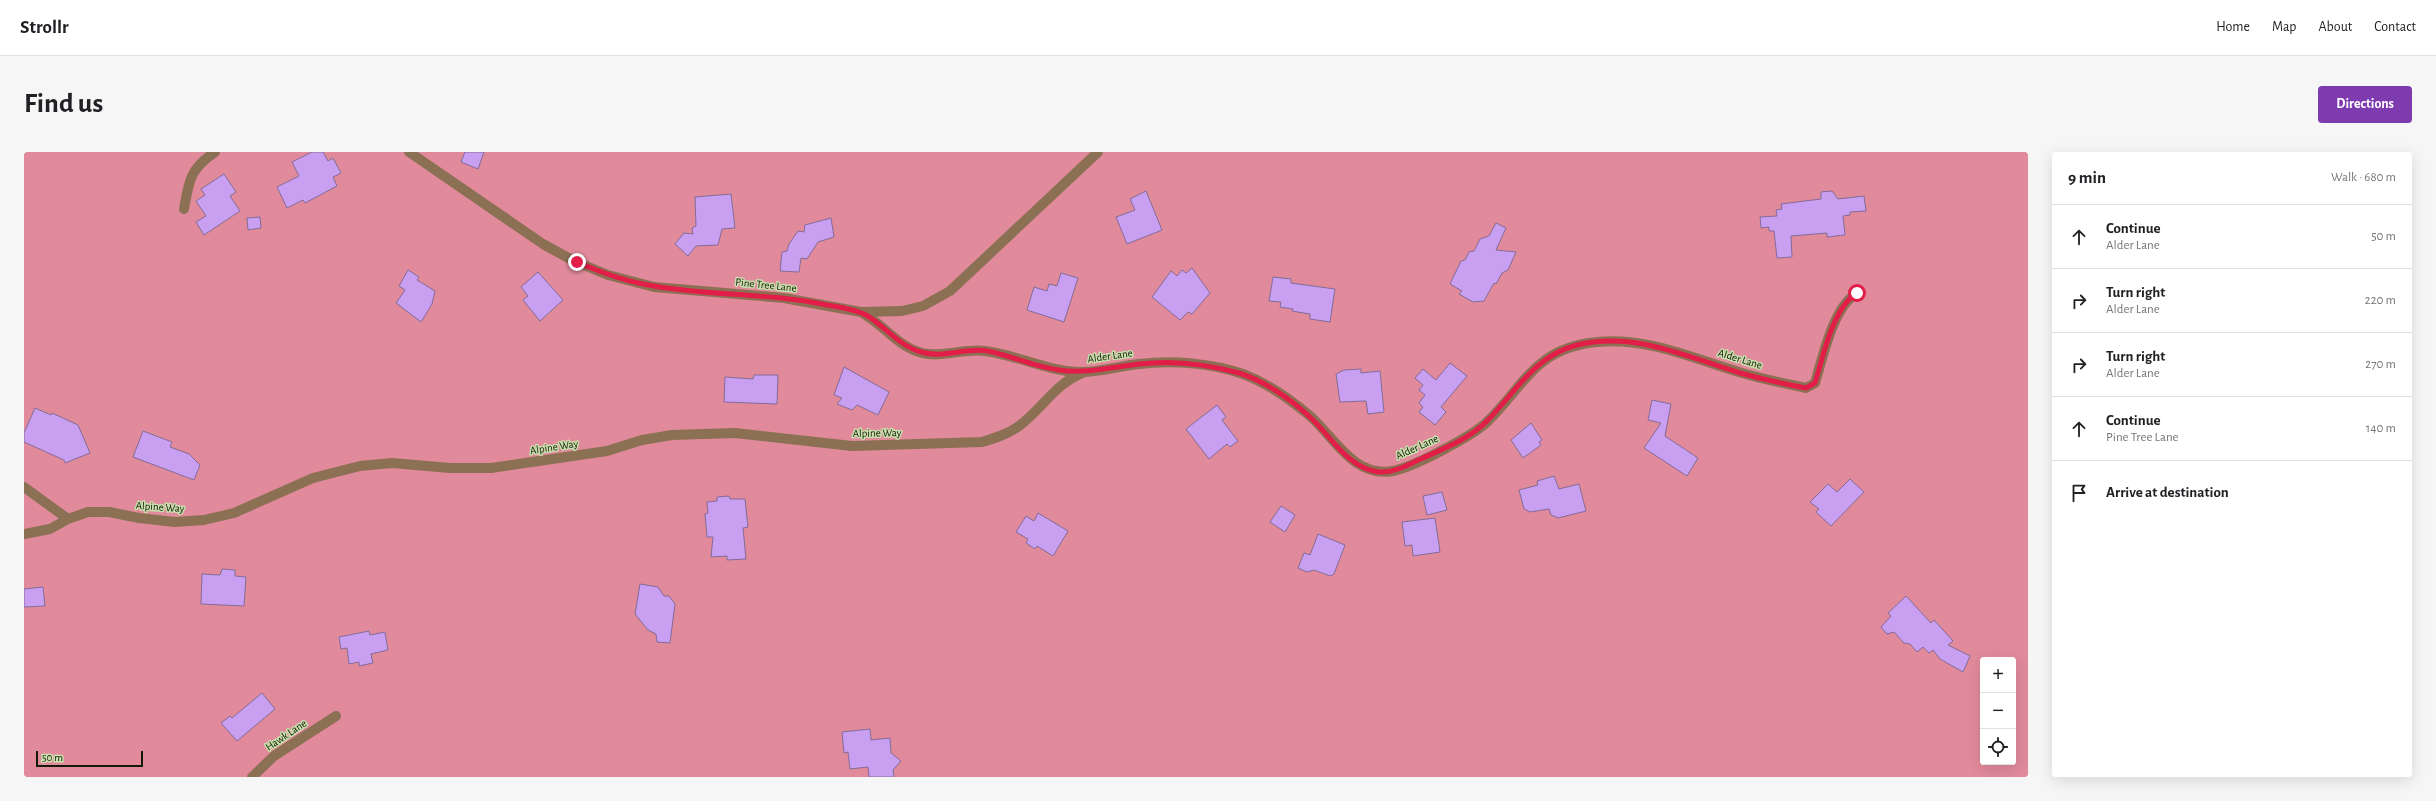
<!DOCTYPE html>
<html lang="en">
<head>
<meta charset="utf-8">
<style>
  body { margin:0; font-family:"Alegreya Sans",sans-serif; background:#f6f6f6; color:#202124 }
  .controls { position:absolute; right:12px; bottom:12px; display:grid; overflow:hidden; border-radius:4px; box-shadow:0 4px 16px #0002 }
  .controls button { width:36px; height:36px; display:grid; place-items:center; padding:0; border:0; border-bottom:1px solid #e0e0e0; background:#fff; color:#202124; font:20px sans-serif }
  .scale { position:absolute; left:12px; bottom:10px; width:107px; box-sizing:border-box; padding-left:4px; border:2px solid #121907; border-top:0; font-size:11px; line-height:14px; white-space:nowrap; color:#121907; -webkit-text-stroke:3px #c8dfac; paint-order:stroke }
  .stop { position:absolute; width:12px; height:12px; margin:-9px; border:3px solid #e11d48; border-radius:50%; background:#fff }
  .stop.end { background:#e11d48; border-color:#fff; box-shadow:0 1px 4px #0008 }
  .list { margin:0; padding:0; list-style:none }
  h2 { display:flex; justify-content:space-between; align-items:center; height:52px; margin:0; padding:0 16px; font-size:17px }
  h2 small { font-size:13px; font-weight:400; color:#757577 }
  .list li { display:grid; grid-template-columns:26px 1fr auto; gap:12px; align-items:center; box-sizing:border-box; height:64px; padding:0 16px; border-top:1px solid #e0e0e0 }
  .list b { display:block; font-size:15px; white-space:nowrap }
  .list p { margin:0; font-size:13px; white-space:nowrap; color:#757577 }
  .list em { font-size:13px; font-style:normal; color:#757577 }
  .icon { flex:none; width:22px; height:22px; fill:none; stroke:currentColor; stroke-width:2; stroke-linecap:round; stroke-linejoin:round }
  .map { position:relative; flex:none; width:2004px; height:625px; overflow:hidden; border-radius:4px }
  header { display:flex; align-items:center; gap:24px; box-sizing:border-box; height:56px; padding:0 20px; background:#fff; border-bottom:1px solid #e0e0e0 }
  header strong { font-size:19px }
  nav { display:flex; gap:22px; margin-inline-start:auto; font-size:14px }
  .intro { display:flex; align-items:center; justify-content:space-between; box-sizing:border-box; height:96px; padding:0 24px }
  h1 { margin:0; font-size:28px }
  .button { padding:10px 18px; border-radius:4px; background:#7e3baf; color:#fff; font-size:14px; font-weight:700 }
  main { display:flex; gap:24px; padding:0 24px }
  aside { flex:1; background:#fff; border-radius:4px; box-shadow:0 4px 16px #0002 }
  .map>svg:first-child { display:block }
  .green { fill:#e18a9b; fill-rule:evenodd }
  .building { fill:#c99ff1; stroke:#826c98 }
  .lines { fill:none; stroke-linecap:round; stroke-linejoin:round }
  .minor { stroke:#8c7053; stroke-width:10 }
  .route { stroke:#e11d48; stroke-width:5 }
  .labels { text-anchor:middle; dominant-baseline:central; stroke-width:3; stroke-linejoin:round; paint-order:stroke }
  .street-label { font-size:11px; fill:#121907; stroke:#c8dfac }
</style>
</head>
<body>
<header>
<strong>Strollr</strong>
<nav><a>Home</a><a>Map</a><a>About</a><a>Contact</a></nav>
</header>
<div class="intro"><h1>Find us</h1><a class="button">Directions</a></div>
<main>
<div class="map">
<svg width="2004" height="625" viewBox="0 0 2004 625">
  <rect width="100%" height="100%" fill="#bcd2a0"/>
  <path class="green" d="M0,0H2004V625H0ZM1959,508H1989V610H1959Z"/>
  <path class="building" d="M288,0H299L304,9L309,6L317,21L309,25L313,34L281,51L279,48L263,56L253,35L275,24L268,10Z
    M441,0H460L454,17L437,10Z
    M200,22L212,40L206,44L216,59L180,83L172,70L182,64L172,49L181,43L177,37Z
    M1122,39L1138,78L1103,92L1092,65L1111,58L1106,47Z
    M1808,39L1814,47L1840,44L1842,59L1826,60V63L1819,64L1821,83L1803,85V81L1767,84L1768,105L1753,106L1750,79H1745V75L1737,76L1736,65L1753,64L1752,58L1758,57L1757,52L1797,47V40Z
    M707,42L711,76L698,77L694,93L672,94L664,104L651,92L660,81L669,82L668,76L672,74L671,45Z
    M236,65L237,76L224,78L223,66Z
    M807,66L810,85L794,90L783,107L777,106L775,120L756,119L758,100L763,99L765,92L774,79L780,80L781,73Z
    M1472,71L1482,76L1472,98L1492,100L1484,118L1478,121L1472,132L1470,131L1460,149L1449,150L1435,142L1438,139L1426,132L1437,109L1441,108L1445,100L1450,99L1456,87L1465,84Z
    M1168,116L1186,141L1168,162L1164,160L1156,168L1128,145L1147,119L1153,124L1158,118L1162,121Z
    M384,118L395,125L393,128L411,139L408,152L397,170L372,151L381,138L375,134Z
    M514,120L539,148L516,169L499,148L504,144L497,135Z
    M1037,121L1054,126L1040,170L1003,158L1010,135L1023,139L1025,132L1033,134Z
    M1249,125L1267,127V131L1311,137L1306,170L1286,167V162L1268,159L1269,157L1256,155L1257,150L1245,149Z
    M1426,211L1443,224L1417,255L1422,260L1411,273L1395,260L1399,255L1395,251L1401,243L1395,238L1399,233L1391,226L1399,217L1412,228Z
    M820,215L865,240L854,263L833,253L828,258L813,252L818,246L810,243Z
    M1337,217V221L1356,219L1360,260L1344,262L1342,249L1316,250L1312,222L1320,218Z
    M730,223H754L753,252L700,250L701,225L729,227Z
    M1628,248L1647,252L1641,284L1674,306L1663,324L1620,296L1637,271L1624,268Z
    M1193,253L1202,265L1198,268L1214,289L1206,295L1203,292L1185,307L1162,277Z
    M11,256L27,263L28,261L54,273L66,301L41,311L40,308L0,290V281Z
    M1507,271L1518,288L1515,290L1517,293L1499,306L1487,288Z
    M119,279L148,290L146,295L165,302L176,313L170,328L109,305Z
    M1530,324L1535,337L1555,332L1562,359L1534,366L1527,363L1525,357L1506,360L1500,357L1495,338L1514,333L1513,329Z
    M1826,327L1840,340L1807,374L1792,360L1795,357L1786,350L1804,332L1813,340Z
    M1418,340L1423,358L1403,363L1399,344Z
    M705,344L706,347H721L724,375L719,376L722,407L703,408V404L687,405L689,385H683L681,362L684,361L683,350L693,349V345Z
    M1257,354L1271,363L1261,380L1246,370Z
    M1014,361L1044,379L1029,404L1013,394L1011,397L1002,391L1004,387L992,380L1002,364L1010,369Z
    M1411,366L1416,400L1389,404L1388,393L1381,394L1378,370Z
    M1294,382L1321,393L1310,422L1306,424L1290,418L1283,420L1274,416L1280,401L1286,403Z
    M198,417L211,418V424L222,425L220,454L177,452L178,422L196,423Z
    M616,432L634,435L640,444H645L651,452L646,491L633,490L632,482L624,478L611,462Z
    M19,435L21,454L0,455V437Z
    M1882,444L1907,471L1910,468L1929,489L1924,493L1946,504L1939,520L1916,507L1909,498L1905,501L1899,495L1893,500L1886,492L1880,491L1870,480L1863,482L1857,475L1867,464L1864,461Z
    M345,479L346,483L361,480L364,498L347,502L349,511L335,514V510L325,512L323,496L317,497L315,485Z
    M238,541L251,557L213,589L197,571L206,564L208,566Z
    M846,577L847,588L866,586L867,601L877,609L869,618L870,625H845L844,615L826,617L824,600L820,601L818,580Z"/>
  <g class="lines">
    <path class="minor" d="M385,0L519,92L550,109L584,123L630,135L760,146L837,160L878,159L899,154L926,139L1074,0
      M160,57C165,28 166,17 191,0
      M837,160C859,172 874,195 898,201C919,206 940,196 961,199C994,203 1024,220 1058,220C1077,220 1096,214 1115,212C1149,208 1187,211 1219,222C1243,231 1266,247 1286,264C1311,286 1330,326 1369,319C1390,315 1446,285 1462,271C1501,234 1510,196 1573,190C1623,185 1668,206 1715,220C1737,227 1759,231 1782,236L1791,231C1799,205 1809,155 1833,141
      M0,335L44,367L64,360H85L115,366L151,370L180,368L210,361L289,326L336,314L368,311L426,316H467L583,299L618,288L648,283L711,281L828,294L958,290C971,286 984,282 995,274C1018,257 1031,232 1058,221
      M0,382L26,377L44,367
      M228,625L250,604L312,564"/>
  </g>
  <g class="lines">
    <path class="route" d="M553,110C578,121 603,130 630,134C687,144 746,141 803,153C815,155 831,157 842,163C861,174 875,194 897,200C919,207 941,195 964,199C988,204 1011,215 1035,218C1062,222 1088,215 1115,212C1148,208 1182,212 1215,221C1241,229 1268,248 1288,267C1308,286 1325,317 1355,320C1371,321 1385,312 1399,306C1421,296 1445,287 1463,269C1492,240 1510,204 1553,193C1611,179 1663,205 1716,221C1738,227 1760,232 1782,236L1791,231C1799,205 1809,155 1833,141"/>
  </g>
  <g class="labels">
    <g class="street-label">
      <text transform="translate(742 133) rotate(6)">Pine Tree Lane</text>
      <text transform="translate(1086 204) rotate(-8)">Alder Lane</text>
      <text transform="translate(1716 207) rotate(17)">Alder Lane</text>
      <text transform="translate(853 281) rotate(-1)">Alpine Way</text>
      <text transform="translate(530 295) rotate(-9)">Alpine Way</text>
      <text transform="translate(1393 295) rotate(-24)">Alder Lane</text>
      <text transform="translate(136 355) rotate(4)">Alpine Way</text>
      <text transform="translate(262 583) rotate(-34)">Hawk Lane</text>
    </g>
  </g>
</svg>
<div class="controls">
<button>+</button>
<button>−</button>
<button><svg class="icon" aria-label="locate" viewBox="0 0 24 24"><circle cx="12" cy="12" r="6"/><path d="M12 2v4M12 18v4M2 12h4M18 12h4"/></svg></button>
</div>
<div class="scale">50 m</div>
<div class="stop" style="left:1833px;top:141px"></div>
<div class="stop end" style="left:553px;top:110px"></div>
</div>
<aside>
<h2>9 min<small>Walk · 680 m</small></h2>
<ul class="list">
<li><svg class="icon" aria-label="ahead" viewBox="0 0 24 24"><path d="M12 20V5M6 11l6-6 6 6"/></svg><div><b>Continue</b><p>Alder Lane</p></div><em>50 m</em></li>
<li><svg class="icon" aria-label="right" viewBox="0 0 24 24"><path d="M7 20v-9h11M14 6l5 5-5 5"/></svg><div><b>Turn right</b><p>Alder Lane</p></div><em>220 m</em></li>
<li><svg class="icon" aria-label="right" viewBox="0 0 24 24"><path d="M7 20v-9h11M14 6l5 5-5 5"/></svg><div><b>Turn right</b><p>Alder Lane</p></div><em>270 m</em></li>
<li><svg class="icon" aria-label="ahead" viewBox="0 0 24 24"><path d="M12 20V5M6 11l6-6 6 6"/></svg><div><b>Continue</b><p>Pine Tree Lane</p></div><em>140 m</em></li>
<li><svg class="icon" aria-label="arrive" viewBox="0 0 24 24"><path d="M6 21V4h12l-3 4 3 4H6"/></svg><div><b>Arrive at destination</b></div></li>
</ul>
</aside>
</main>
</body>
</html>
